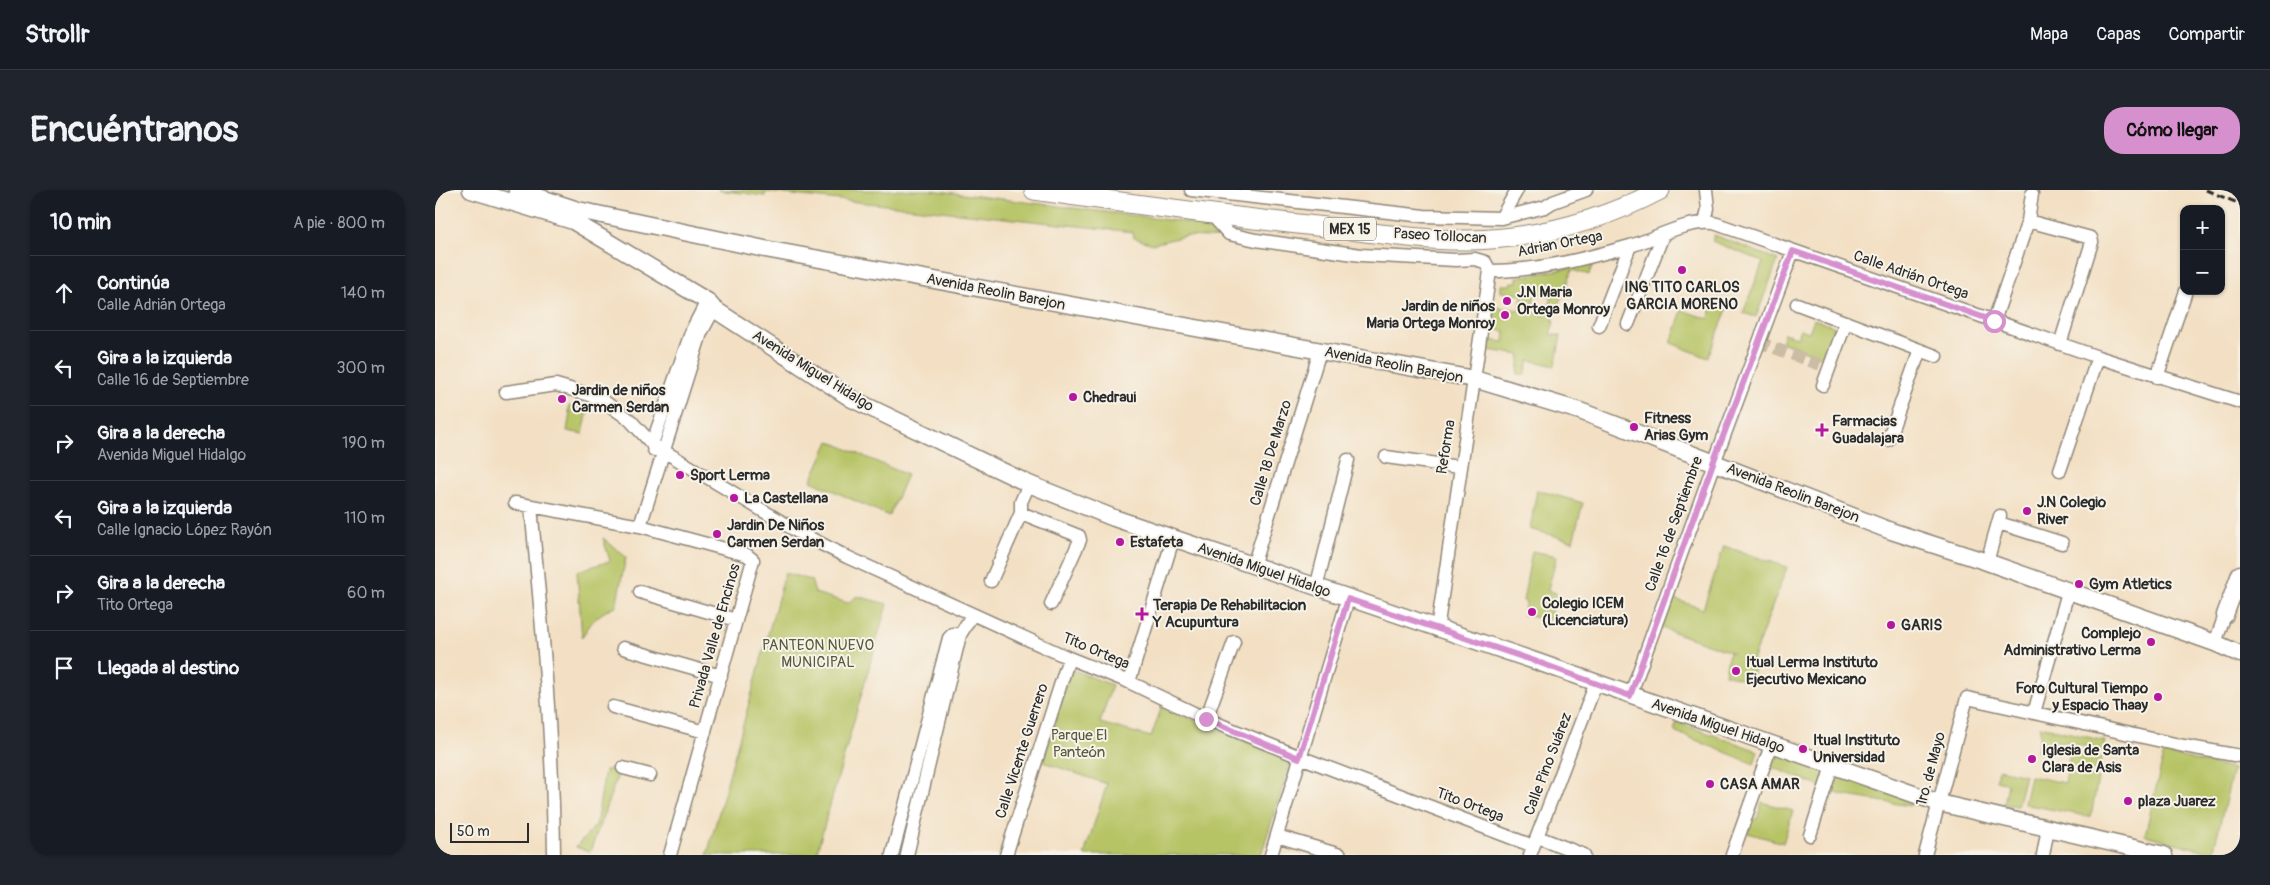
<!DOCTYPE html>
<html lang="es">
<head>
<meta charset="utf-8">
<style>
  body { margin:0; font-family:Pangolin,sans-serif; background:#20242c; color:#f1f3f6 }
  .controls { position:absolute; right:15px; top:15px; display:grid; overflow:hidden; border-radius:10px; box-shadow:0 1px 4px #0004 }
  .controls button { width:45px; height:45px; display:grid; place-items:center; padding:0; border:0; border-bottom:1px solid #363941; background:#171b24; color:#f1f3f6; font:25px sans-serif }
  .scale { position:absolute; left:15px; bottom:12px; width:79px; box-sizing:border-box; padding-left:5px; border:2px solid #2b2b2b; border-top:0; font-size:14px; line-height:18px; white-space:nowrap; color:#2b2b2b; -webkit-text-stroke:4px #f7f3e8; paint-order:stroke }
  .stop { position:absolute; width:15px; height:15px; margin:-11px; border:4px solid #d690ce; border-radius:50%; background:#fff }
  .stop.end { background:#d690ce; border-color:#fff; box-shadow:0 1px 5px #0008 }
  .list { margin:0; padding:0; list-style:none }
  h2 { display:flex; justify-content:space-between; align-items:center; height:65px; margin:0; padding:0 20px; font-size:21px }
  h2 small { font-size:16px; font-weight:400; color:#9ea1a6 }
  .list li { display:grid; grid-template-columns:32px 1fr auto; gap:15px; align-items:center; box-sizing:border-box; height:75px; padding:0 20px; border-top:1px solid #363941 }
  .list b { display:block; font-size:19px; white-space:nowrap }
  .list p { margin:0; font-size:16px; white-space:nowrap; color:#9ea1a6 }
  .list em { font-size:16px; font-style:normal; color:#9ea1a6 }
  .icon { flex:none; width:28px; height:28px; fill:none; stroke:currentColor; stroke-width:2; stroke-linecap:round; stroke-linejoin:round }
  .map { position:relative; flex:none; width:1805px; height:665px; overflow:hidden; border-radius:20px }
  header { display:flex; align-items:center; gap:30px; box-sizing:border-box; height:70px; padding:0 25px; background:#171b24; border-bottom:1px solid #363941 }
  header strong { font-size:24px }
  nav { display:flex; gap:28px; margin-inline-start:auto; font-size:18px }
  .intro { display:flex; align-items:center; justify-content:space-between; box-sizing:border-box; height:120px; padding:0 30px }
  h1 { margin:0; font-size:35px }
  .button { padding:12px 22px; border-radius:20px; background:#d690ce; color:#111; font-size:18px; font-weight:700 }
  main { display:flex; gap:30px; padding:0 30px }
  aside { flex:1; background:#171b24; border-radius:20px; box-shadow:0 1px 4px #0004 }
  .map>svg:first-child { display:block }
  .green { fill:#b7c466; stroke:#717848; fill-rule:evenodd }
  .lines { fill:none; stroke-linecap:round; stroke-linejoin:round }
  .minor-tunnel { stroke:#cbbca5; stroke-width:12; stroke-dasharray:12 6; stroke-linecap:butt }
  .minor-casing { stroke:#8f8678; stroke-width:15 }
  .major-casing { stroke:#8f8678; stroke-width:19 }
  .highway-casing { stroke:#8f8678; stroke-width:21 }
  .minor { stroke:#fff; stroke-width:12 }
  .major { stroke:#fff; stroke-width:16 }
  .highway { stroke:#fff; stroke-width:19 }
  .rail { stroke:#2b2b2b; stroke-width:3; stroke-dasharray:8 4; stroke-linecap:butt }
  .route { stroke:#d690ce; stroke-width:6 }
  .poi-dot { fill:#b5179e; stroke:#f7f3e8; stroke-width:2 }
  .labels { text-anchor:middle; dominant-baseline:central; stroke-width:4; stroke-linejoin:round; paint-order:stroke }
  .shield { fill:#f7f3e8; stroke:#686764; stroke-width:1 }
  .shield-label { font-size:14px; font-weight:bold; fill:#2b2b2b }
  .street-label { font-size:15px; fill:#2b2b2b; stroke:#f7f3e8 }
  .poi-label { font-size:15px; font-weight:bold; fill:#2b2b2b; stroke:#f7f3e8; text-anchor:start }
  .park-label { font-size:15px; fill:#55593d; stroke:#f7f3e8 }
</style>
</head>
<body>
<header>
<strong>Strollr</strong>
<nav><a>Mapa</a><a>Capas</a><a>Compartir</a></nav>
</header>
<div class="intro"><h1>Encuéntranos</h1><a class="button">Cómo llegar</a></div>
<main>
<aside>
<h2>10 min<small>A pie · 800 m</small></h2>
<ul class="list">
<li><svg class="icon" aria-label="ahead" viewBox="0 0 24 24"><path d="M12 20V5M6 11l6-6 6 6"/></svg><div><b>Continúa</b><p>Calle Adrián Ortega</p></div><em>140 m</em></li>
<li><svg class="icon" aria-label="left" viewBox="0 0 24 24"><path d="M17 20v-9H6M10 6l-5 5 5 5"/></svg><div><b>Gira a la izquierda</b><p>Calle 16 de Septiembre</p></div><em>300 m</em></li>
<li><svg class="icon" aria-label="right" viewBox="0 0 24 24"><path d="M7 20v-9h11M14 6l5 5-5 5"/></svg><div><b>Gira a la derecha</b><p>Avenida Miguel Hidalgo</p></div><em>190 m</em></li>
<li><svg class="icon" aria-label="left" viewBox="0 0 24 24"><path d="M17 20v-9H6M10 6l-5 5 5 5"/></svg><div><b>Gira a la izquierda</b><p>Calle Ignacio López Rayón</p></div><em>110 m</em></li>
<li><svg class="icon" aria-label="right" viewBox="0 0 24 24"><path d="M7 20v-9h11M14 6l5 5-5 5"/></svg><div><b>Gira a la derecha</b><p>Tito Ortega</p></div><em>60 m</em></li>
<li><svg class="icon" aria-label="arrive" viewBox="0 0 24 24"><path d="M6 21V4h12l-3 4 3 4H6"/></svg><div><b>Llegada al destino</b></div></li>
</ul>
</aside>
<div class="map">
<svg width="1805" height="665" viewBox="0 0 1805 665">
  <rect width="100%" height="100%" fill="#f7f3e8"/>
  <filter id="ink" filterUnits="userSpaceOnUse"><feTurbulence type="fractalNoise" baseFrequency=".02" numOctaves="2"/><feDisplacementMap in="SourceGraphic" scale="10" xChannelSelector="R" yChannelSelector="G"/><feConvolveMatrix kernelMatrix="1 2 1 2 8 2 1 2 1" color-interpolation-filters="sRGB"/></filter>
  <filter id="wash" filterUnits="userSpaceOnUse"><feTurbulence type="fractalNoise" baseFrequency=".0096" numOctaves="4" result="noise"/><feDisplacementMap in="SourceGraphic" scale="20" xChannelSelector="R" yChannelSelector="G"/><feGaussianBlur stdDeviation="1.12" result="paint"/><feColorMatrix in="noise" values="0 0 0 0 0 0 0 0 0 0 0 0 0 0 0 0 0 1.4 0 .05"/><feComposite in="paint" operator="in"/></filter>
  <g filter="url(#wash)">
    <rect width="100%" height="100%" fill="#f3e0c4"/>
    <path class="green" d="M284,0H495L750,32L776,40L791,48L750,46L718,54L699,48L698,42L331,2L330,6Z
      M1279,45L1343,70L1321,127L1308,123L1328,72L1277,51Z
      M1158,74L1154,85L1137,80L1118,130L1119,132L1115,144L1126,146L1120,176L1094,170L1090,185L1083,184L1085,165L1053,160L1054,150L1069,152L1070,141L1055,139L1057,117L1085,120L1087,105L1066,102V95H1075L1076,92H1082V87ZM1100,101L1117,108L1110,126L1097,121Z
      M1280,112L1293,117L1273,168L1236,153L1247,120L1273,129Z
      M1379,129L1400,137L1389,168L1346,152L1349,143L1362,147L1365,139L1374,142Z
      M134,216L153,220L148,244L132,241L135,223L133,222Z
      M394,251L472,285L454,326L376,291Z
      M1102,300L1148,313L1138,351L1095,339Z
      M168,348L191,367L181,416C164,423 155,432 147,448L142,381L175,371Z
      M1289,356L1352,377L1317,471L1321,472L1315,491L1290,484L1294,462L1298,463L1224,437L1234,407L1268,419Z
      M1097,361L1122,366L1113,400L1121,403L1114,430L1088,425L1091,412L1088,411Z
      M350,383L376,390L380,403L413,413L422,406L452,414L381,665H272Z
      M636,479L677,495L665,533L716,547L727,516L856,571L826,665H649L672,594L608,572Z
      M1242,532L1323,561L1319,574L1241,542L1239,540Z
      M1605,536L1670,551L1668,560L1616,550L1615,557H1607L1606,562L1602,561L1605,547Z
      M1332,557L1475,610V616L1406,605L1327,573Z
      M1635,563L1666,567L1663,582L1633,575Z
      M1729,563L1798,579L1778,663L1710,645Z
      M177,579L184,582L155,662L141,657L161,635L170,580Z
      M1564,579L1590,585L1582,616L1569,614L1573,594L1561,591Z
      M1632,581L1663,588L1656,627L1589,614L1595,586L1630,593Z
      M1327,612L1358,621L1348,653L1313,643L1317,628L1322,629Z"/>
  </g>
  <g filter="url(#ink)">
    <g class="lines">
      <path class="minor-tunnel" d="M1323,152L1394,178"/>
      <defs>
        <path id="minor" d="M756,0L989,26L1066,28L1110,17L1118,12L1151,0
          M777,25L794,44L821,50L926,65L1021,70L1040,69L1050,72L1055,81
          M1066,28L1082,0
          M1593,31L1656,48L1657,52L1625,154
          M1270,32L1273,19L1271,0
          M1055,81C1103,81 1149,69 1195,56C1222,48 1251,30 1279,33L1663,167L1805,212
          M1362,114L1501,166
          M1559,131L1593,31L1597,4
          M1193,134L1228,45
          M1164,136L1195,56
          M1722,187L1751,101
          M1388,195L1411,132
          M71,202L121,195L152,204L170,212L195,230L217,254L365,343L412,367L634,468L694,492L771,529L865,567L1098,656
          M1453,250L1485,160
          M219,260L217,254L257,140L272,111
          M951,267L1024,277
          M1625,280L1663,167
          M80,313L205,336L312,365L318,370L235,665
          M96,317C107,433 118,549 119,665
          M586,323L644,346L645,350L616,414
          M1564,333L1627,353
          M205,336L266,143L279,119
          M1552,372L1565,326
          M818,376L885,161
          M556,391L586,323V312L594,294
          M881,398L913,270
          M205,402L301,430
          M1002,440L1055,81
          M1780,453L1790,425
          M188,458L286,486
          M694,492L738,349
          M1195,506L1279,273L1358,61
          M178,517L270,542
          M1599,523L1633,402
          M771,529L799,452
          M188,578L215,585
          M1375,645L1397,576
          M842,646L905,665
          M1103,647L1149,665
          M457,665L514,448L518,444L525,445
          M472,665L525,445L537,425
          M571,665L634,468
          M836,665L913,409
          M1095,665L1161,493
          M1297,665L1337,553
          M1490,665L1532,508L1749,556L1805,566
          M1608,665L1613,638"/>
        <path id="major" d="M36,0L138,31L272,111L279,119L417,209L594,294L679,328L1100,471L1504,613L1729,665
          M82,0L143,20L330,59L1039,189L1145,221L1456,341L1552,372L1780,453L1805,464
          M1790,425L1805,384"/>
        <path id="highway" d="M599,0C690,13 781,25 872,35C923,40 983,51 1033,50C1101,49 1166,31 1225,0"/>
      </defs>
      <use href="#minor" class="minor-casing"/>
      <use href="#major" class="major-casing"/>
      <use href="#highway" class="highway-casing"/>
      <use href="#minor" class="minor"/>
      <use href="#major" class="major"/>
      <use href="#highway" class="highway"/>
      <path class="rail" d="M1771,0L1805,14"/>
    </g>
  </g>
  <g class="lines" filter="url(#ink)">
    <path class="route" d="M771,529L864,568L913,409L1100,471L1195,506L1278,273L1358,61L1559,131"/>
  </g>
  <g class="poi-dot">
    <circle cx="1247" cy="80" r="5"/>
    <circle cx="1072" cy="111" r="5"/>
    <circle cx="1070" cy="125" r="5"/>
    <circle cx="638" cy="207" r="5"/>
    <circle cx="127" cy="209" r="5"/>
    <circle cx="1199" cy="237" r="5"/>
    <path d="M1384.5 232.5h5v5h5v5h-5v5h-5v-5h-5v-5h5z"/>
    <circle cx="245" cy="285" r="5"/>
    <circle cx="299" cy="308" r="5"/>
    <circle cx="1592" cy="321" r="5"/>
    <circle cx="282" cy="344" r="5"/>
    <circle cx="685" cy="352" r="5"/>
    <circle cx="1644" cy="394" r="5"/>
    <circle cx="1097" cy="422" r="5"/>
    <path d="M704.5 416.5h5v5h5v5h-5v5h-5v-5h-5v-5h5z"/>
    <circle cx="1456" cy="435" r="5"/>
    <circle cx="1716" cy="452" r="5"/>
    <circle cx="1301" cy="481" r="5"/>
    <circle cx="1723" cy="507" r="5"/>
    <circle cx="1368" cy="559" r="5"/>
    <circle cx="1597" cy="569" r="5"/>
    <circle cx="1275" cy="594" r="5"/>
    <circle cx="1693" cy="611" r="5"/>
  </g>
  <g class="labels">
    <rect class="shield" x="889" y="27.5" width="52" height="23" rx="4"/>
    <g class="shield-label">
      <text x="915" y="39">MEX 15</text>
    </g>
    <g class="street-label">
      <text transform="translate(1005 46) rotate(3)">Paseo Tollocan</text>
      <text transform="translate(1125 54) rotate(-11)">Adrian Ortega</text>
      <text transform="translate(1476 85) rotate(19)">Calle Adrián Ortega</text>
      <text transform="translate(561 102) rotate(11)">Avenida Reolin Barejon</text>
      <text transform="translate(959 175) rotate(11)">Avenida Reolin Barejon</text>
      <text transform="translate(378 181) rotate(32)">Avenida Miguel Hidalgo</text>
      <text transform="translate(1011 257) rotate(-81)">Reforma</text>
      <text transform="translate(836 263) rotate(-73)">Calle 18 De Marzo</text>
      <text transform="translate(1358 303) rotate(21)">Avenida Reolin Barejon</text>
      <text transform="translate(1239 334) rotate(-70)">Calle 16 de Septiembre</text>
      <text transform="translate(829 380) rotate(19)">Avenida Miguel Hidalgo</text>
      <text transform="translate(280 446) rotate(-74)">Privada Valle de Encinos</text>
      <text transform="translate(661 461) rotate(23)">Tito Ortega</text>
      <text transform="translate(1283 536) rotate(19)">Avenida Miguel Hidalgo</text>
      <text transform="translate(587 561) rotate(-72)">Calle Vicente Guerrero</text>
      <text transform="translate(1113 574) rotate(-69)">Calle Pino Suárez</text>
      <text transform="translate(1496 579) rotate(-75)">1ro. de Mayo</text>
      <text transform="translate(1035 615) rotate(21)">Tito Ortega</text>
    </g>
    <g class="poi-label">
      <text x="1247" y="97" text-anchor="middle">ING TITO CARLOS<tspan x="1247" dy="17">GARCIA MORENO</tspan></text>
      <text x="1082" y="102">J.N Maria<tspan x="1082" dy="17">Ortega Monroy</tspan></text>
      <text x="1060" y="116" text-anchor="end">Jardin de niños<tspan x="1060" dy="17">Maria Ortega Monroy</tspan></text>
      <text x="137" y="200">Jardin de niños<tspan x="137" dy="17">Carmen Serdan</tspan></text>
      <text x="648" y="207">Chedraui</text>
      <text x="1209" y="228">Fitness<tspan x="1209" dy="17">Arias Gym</tspan></text>
      <text x="1397" y="231">Farmacias<tspan x="1397" dy="17">Guadalajara</tspan></text>
      <text x="255" y="285">Sport Lerma</text>
      <text x="309" y="308">La Castellana</text>
      <text x="1602" y="312">J.N Colegio<tspan x="1602" dy="17">River</tspan></text>
      <text x="292" y="335">Jardin De Niños<tspan x="292" dy="17">Carmen Serdan</tspan></text>
      <text x="695" y="352">Estafeta</text>
      <text x="1654" y="394">Gym Atletics</text>
      <text x="1107" y="413">Colegio ICEM<tspan x="1107" dy="17">(Licenciatura)</tspan></text>
      <text x="718" y="415">Terapia De Rehabilitacion<tspan x="718" dy="17">Y Acupuntura</tspan></text>
      <text x="1466" y="435">GARIS</text>
      <text x="1706" y="443" text-anchor="end">Complejo<tspan x="1706" dy="17">Administrativo Lerma</tspan></text>
      <text x="1311" y="472">Itual Lerma Instituto<tspan x="1311" dy="17">Ejecutivo Mexicano</tspan></text>
      <text x="1713" y="498" text-anchor="end">Foro Cultural Tiempo<tspan x="1713" dy="17">y Espacio Thaay</tspan></text>
      <text x="1378" y="550">Itual Instituto<tspan x="1378" dy="17">Universidad</tspan></text>
      <text x="1607" y="560">Iglesia de Santa<tspan x="1607" dy="17">Clara de Asis</tspan></text>
      <text x="1285" y="594">CASA AMAR</text>
      <text x="1703" y="611">plaza Juarez</text>
    </g>
    <g class="park-label">
      <text x="383" y="455">PANTEON NUEVO<tspan x="383" dy="17">MUNICIPAL</tspan></text>
      <text x="644" y="545">Parque El<tspan x="644" dy="17">Panteón</tspan></text>
    </g>
  </g>
</svg>
<div class="controls">
<button>+</button>
<button>−</button>
</div>
<div class="scale">50 m</div>
<div class="stop" style="left:1559px;top:131px"></div>
<div class="stop end" style="left:771px;top:529px"></div>
</div>
</main>
</body>
</html>
